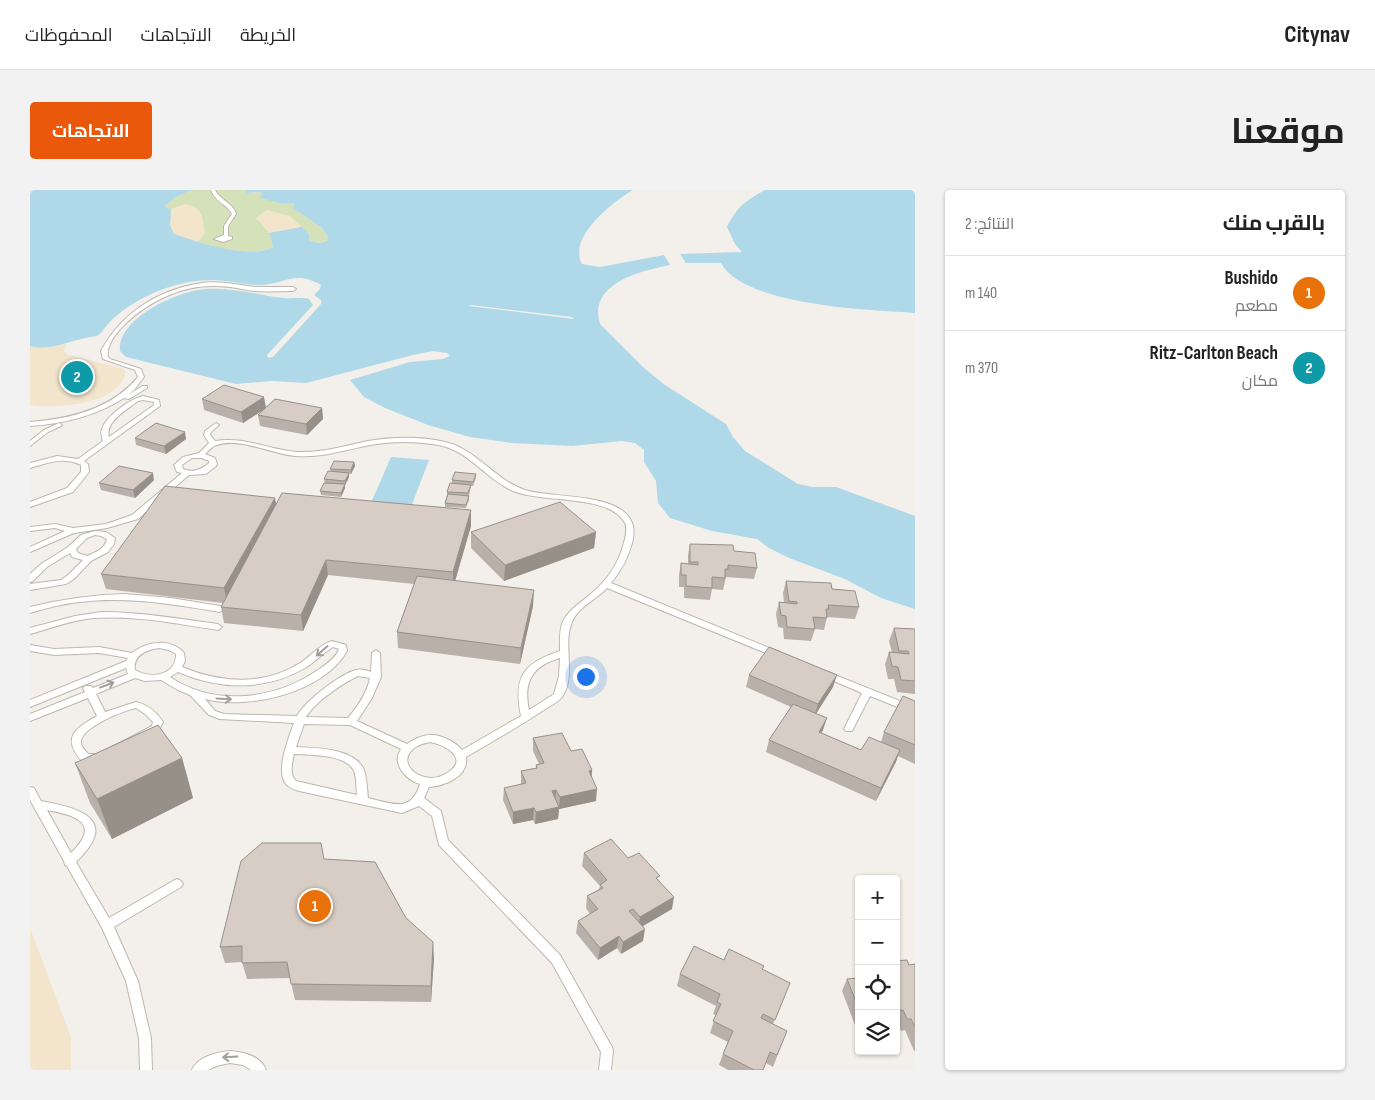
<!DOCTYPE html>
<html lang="ar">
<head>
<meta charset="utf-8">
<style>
  body { margin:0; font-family:"Sofia Sans Condensed",Cairo,sans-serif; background:#f2f2f2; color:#222; direction:rtl }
  .controls { position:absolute; right:15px; bottom:15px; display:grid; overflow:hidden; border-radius:5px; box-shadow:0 1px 4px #0004 }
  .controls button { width:45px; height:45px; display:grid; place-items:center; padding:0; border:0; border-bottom:1px solid #e0e0e0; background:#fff; color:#222; font:25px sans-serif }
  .you { position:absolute; left:555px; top:486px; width:18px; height:18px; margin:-12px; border:4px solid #fff; border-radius:50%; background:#1a73e8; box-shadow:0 0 0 8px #1a73e833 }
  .badge { display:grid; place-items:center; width:32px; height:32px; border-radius:50%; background:#ea580c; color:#fff; font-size:16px; font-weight:700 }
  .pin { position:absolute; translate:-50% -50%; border:2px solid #fff; box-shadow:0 1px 5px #0006 }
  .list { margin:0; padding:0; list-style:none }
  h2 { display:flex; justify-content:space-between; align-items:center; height:65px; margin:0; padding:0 20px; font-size:21px }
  h2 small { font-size:16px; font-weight:400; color:#767676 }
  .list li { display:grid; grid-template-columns:32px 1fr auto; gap:15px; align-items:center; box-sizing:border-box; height:75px; padding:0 20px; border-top:1px solid #e0e0e0 }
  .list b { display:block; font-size:19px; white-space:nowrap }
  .list p { margin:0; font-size:16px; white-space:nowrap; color:#767676 }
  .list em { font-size:16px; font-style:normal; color:#767676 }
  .icon { flex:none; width:28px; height:28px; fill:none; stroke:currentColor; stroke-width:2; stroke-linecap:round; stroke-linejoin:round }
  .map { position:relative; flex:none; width:885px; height:880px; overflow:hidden; direction:ltr; border-radius:5px }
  header { display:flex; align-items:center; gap:30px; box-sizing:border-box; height:70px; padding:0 25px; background:#fff; border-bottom:1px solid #e0e0e0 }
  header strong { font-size:24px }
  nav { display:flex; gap:28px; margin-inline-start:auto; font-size:18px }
  .intro { display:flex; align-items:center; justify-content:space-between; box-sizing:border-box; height:120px; padding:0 30px }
  h1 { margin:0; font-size:35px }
  .button { padding:12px 22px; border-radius:5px; background:#ea580c; color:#fff; font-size:18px; font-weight:700 }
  main { display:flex; gap:30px; padding:0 30px }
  aside { flex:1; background:#fff; border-radius:5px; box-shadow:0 1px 4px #0004 }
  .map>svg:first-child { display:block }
  .green { fill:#d5e2b9 }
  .sand { fill:#f2e5cc }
  .water { fill:#afd8e8; fill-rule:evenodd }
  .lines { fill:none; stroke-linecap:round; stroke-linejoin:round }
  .service-casing { stroke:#beb6ae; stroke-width:2 }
  .service { fill:#fff; fill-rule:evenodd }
  .wall { fill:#b9b0a9 }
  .shaded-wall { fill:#969089 }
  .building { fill:#d7cdc4; stroke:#969089 }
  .oneway { stroke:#a3a09c }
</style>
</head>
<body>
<header>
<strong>Citynav</strong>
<nav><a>الخريطة</a><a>الاتجاهات</a><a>المحفوظات</a></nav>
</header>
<div class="intro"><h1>موقعنا</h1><a class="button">الاتجاهات</a></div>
<main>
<aside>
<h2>بالقرب منك<small>النتائج: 2</small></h2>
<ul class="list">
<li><span class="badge" style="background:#e8710a">1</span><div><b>Bushido</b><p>مطعم</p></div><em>140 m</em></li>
<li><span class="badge" style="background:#0f9aa8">2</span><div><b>Ritz-Carlton Beach</b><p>مكان</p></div><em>370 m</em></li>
</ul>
</aside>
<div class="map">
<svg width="885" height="880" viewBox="0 0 885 880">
  <rect width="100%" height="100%" fill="#f3f0eb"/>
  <path class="green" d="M162,0H215L216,3L230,2L233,4L231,8L249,13H264L263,18L292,38L298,47L297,51L290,53L278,51V48L239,43L243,57C220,70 167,52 144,44L133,18L144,8Z"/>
  <path class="sand" d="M155,14C174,18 172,27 175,43L168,52L144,44L140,35L141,19Z
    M237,20L260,26L272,37L239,43L226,28Z
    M37,154L34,161L38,165L91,178L96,181C91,215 26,219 0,215V156L18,157Z
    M0,738L41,847V880H0Z"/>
  <path class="water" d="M0,0H162L144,8L134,17L141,19L140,35L144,44C167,52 221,70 243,57L239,43L272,37L279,44V51L290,53L297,51L298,47L292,38L263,18L264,13H249L230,8L233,4L230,2L216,3L215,0H603C584,11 537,47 552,74L570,77L634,65L640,75C611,81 558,93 570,134L614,178L635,195L696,234L703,247L715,261L768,294L783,297H806L885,326V419L851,408L815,389L759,368L739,358L727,349L682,341L640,328L628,313L626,291L614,272V260L605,253L592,251L542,256L481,253L440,247L398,235L355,218L334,207L320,190L380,172L413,169L420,166L417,163L403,161L383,165L276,193L242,191L206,194L96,167L90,161C87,128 149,100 177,99C202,97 228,105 253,108C261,109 271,107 279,109L283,115L237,165L238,168L243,167L291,114V110L284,105L290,99L291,95C265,80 255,94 231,95C215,95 198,90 181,90C148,90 110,105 85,127C78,132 74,141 67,146C44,148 23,162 0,156ZM441,115L542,127L544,129L439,116Z
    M735,0H885V123C840,120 714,116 691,73H656L650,64L712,62L705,54L697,37C707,17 715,11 735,0Z
    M361,267L399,270L381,317L341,313Z"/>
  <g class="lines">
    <defs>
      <path id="service" d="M181,0H185C190,10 203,13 206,24L198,36V46L202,47V49L193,52L184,49L194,45V36L202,24C197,14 186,13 181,0Z
        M179,92L197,93L225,97H263L266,99L263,101C250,101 237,102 224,101C211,99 199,96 186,96C152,95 119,111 95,134C87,142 76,155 78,167L80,169L111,179L114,187L104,200L99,204L113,196H117V198L99,209L94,208C66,226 33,234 0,236V232C40,229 82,219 108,187L105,180L73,169L71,161C93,120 133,97 179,92Z
        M113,206L129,210L130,216L54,271L58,274L59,282L43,302L0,317V312L37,298L51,282V275C33,266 18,273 0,278V273L27,266L48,269L73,251C72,247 70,243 72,239C76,226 100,209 113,206ZM113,210L124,212V215L79,247C75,231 97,220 108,211Z
        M29,233L32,235L31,236L18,242L0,256V251L14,240Z
        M186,233L189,235L181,242L180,245L185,251C214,246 239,260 267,262C292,263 315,256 338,251C364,246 401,246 425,255C451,266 468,291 495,300C524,310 617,299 602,353C598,368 591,381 581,393L749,462L750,464L749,466H743L577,398C567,409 548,417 542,432C532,455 547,485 532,507C529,512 519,516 514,520C488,537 462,552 436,567C439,587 414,596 399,597L394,608L411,621L418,650L530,765L582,857L583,861L581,880H569L571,862L522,773L409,655L402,626L389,616L372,623L269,601C264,599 259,598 256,594C245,581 259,547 264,533L190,529L179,525L160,505L148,500L131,490L115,491L105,488L66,504L75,522L106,512C118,515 126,521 133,532L129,540L74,571H52C31,548 45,538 67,526L58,508L0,531V524L55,502L53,498L55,496H61L63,498L98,484L96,478L0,517V510L96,471L98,468L69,463L24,465L0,461V455L24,459L69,457L102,463C117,451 141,448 154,463L155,471L152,477C190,493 234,496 270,473C281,466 289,455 302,451L316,455L317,461C293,503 219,520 175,509L185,521L194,524L267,526C274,512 310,484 326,480C331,479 336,480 341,482L342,463L346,460L350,463L351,487L342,508L327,531L377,554C382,550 393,545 400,545C410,544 426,552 432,560L491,526C483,487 493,473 530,461C530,452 529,440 533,431C540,418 552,412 563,402C577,390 588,374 593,356C595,349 598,340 595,333C579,303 510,314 481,300C455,288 438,260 408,255C386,251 362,251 340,255C315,260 291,268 265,266C242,264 209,247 187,255C182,256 179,261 175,264L185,268L187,274L186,276L176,284L159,285L108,329L77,338L44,343L0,362V357L35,341L25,338L0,341V337L25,334L43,338L76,334L102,325L152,283L147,282L144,275L153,267L169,263L179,253L174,245L175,241ZM162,268H172L179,271V273C171,280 163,283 153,279L152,275ZM303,457L309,459C306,468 295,475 288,480C244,510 185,517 140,487L148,482C190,500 235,501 275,478C285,472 293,463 303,457ZM129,458L139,460L146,464C146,486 121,489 105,480C103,465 116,460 129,458ZM530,468L529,486L524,504L499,520C493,492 502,476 530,468ZM328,486L340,488C337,503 328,516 318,528L276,527C285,512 313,493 328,486ZM106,518L115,524L123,532L122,536L69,564H58C56,561 52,558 51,554C48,538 93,521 106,518ZM274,534L320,535L371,559C361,574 376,590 390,594C381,624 361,613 338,608C337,599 337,589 334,580C325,558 286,558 266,557ZM400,552C416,555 440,569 417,583C393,599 362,572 386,557C390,554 396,553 400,552ZM264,564C280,565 316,564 324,581C327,588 326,598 327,605L266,591C259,585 262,573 264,564Z
        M65,341L76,342L85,348L84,354L78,362L61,371L44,389L36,394L0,400V394L31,390L38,385L53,370L42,367L40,363L17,377L3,391L0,392V384L11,374L38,357L51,345ZM65,345L71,346L77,349C75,359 66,362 57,366L48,363L46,359L57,348Z
        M95,404L141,408L190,416L194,419L190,422C143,414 96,406 49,412C32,414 16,418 0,423V417C32,409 62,405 95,404Z
        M72,422C111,422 149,429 188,434L192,437L188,440C148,434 105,425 64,428C42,430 21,438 0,444V438L45,426Z
        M795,481L885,517V524L840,506L822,541H816L814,539L832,503L792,486L790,484L792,482Z
        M0,597L4,598L11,611C51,618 90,630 46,672L79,728L143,691L147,689L151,691L153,694L151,697L84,737L108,791L121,848L122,880H110L109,848L96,791L72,738L37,676L35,675L34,671L0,610ZM17,620C45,625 72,633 41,663Z
        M200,861C213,862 231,866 236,880H221L213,875L200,873L186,876L178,880H162C167,867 187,862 200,861Z"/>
    </defs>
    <use href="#service" class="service-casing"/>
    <use href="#service" class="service"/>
  </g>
  <path class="wall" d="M172,209L236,218H292L293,229L277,245L230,236L228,225L235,219L213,233L174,220Z
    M105,248L156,249L136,264L106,255Z
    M324,272L325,276L321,284H319V287L315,295V298L311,307L291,305L290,301L295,293L294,289L301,281L300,279Z
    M446,284V288L443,296H441L439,306V310L436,318L415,317V313L417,305V302L422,293V290Z
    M124,290L105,308L71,300L69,293Z
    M246,314L441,336L425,391L503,416L490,474L368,458L367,442L384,394L298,385L273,441L194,433L191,417L193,413L76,399L71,384Z
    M441,342H566L564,358L474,391L441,358Z
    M660,354L704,361L727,378L724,389L696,387L693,400L682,399L680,410L654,408V397H649V385L651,373L658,374V365Z
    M756,391L802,399L829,417L825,429L797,427L794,440L785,439L781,451L754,449L753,438L748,437L746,424L749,412L754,413L753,403Z
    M864,438L885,439V504L867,502L864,489H858L855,474L859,462L862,463L859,451Z
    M719,485L803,497L786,523L793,540L791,544L831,560L851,552L854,542L885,511V574L868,566L846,611L736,562L739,550L761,517L716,497Z
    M503,548L541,561L562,580V587L566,611L529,619L528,629L505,634L503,630L483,634L473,610L474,598L491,594V581L506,578V575L509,574L503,561Z
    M152,568L163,608L82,649L60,613L45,573Z
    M554,663L598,668L629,690L642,719L612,736L613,751L591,764L587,758L568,770L546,743L548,731L560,724L556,718L557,706L569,699L570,696L552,676Z
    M294,669L376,728L404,768L401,812L265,810L260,788L217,789L212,772L195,773L190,757Z
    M694,770L734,776L732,780L760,793L743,834L757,841L743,877L736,873L733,880H698L689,875L693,864L698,852L680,843L686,825L683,824L686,816L647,796L650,784Z
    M866,771L879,775L885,774V861H884L875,840L871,841L867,832H866Z
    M829,788V835H825L812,801L817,789Z"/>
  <path class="shaded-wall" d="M234,207L236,218L213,233L211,222Z
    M292,218L293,229L277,245L276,234Z
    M155,242L156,249L136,264L134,256Z
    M324,272L325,276L321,284V280Z
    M123,283L124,290L105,308L103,300Z
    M319,283V287L315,295V291Z
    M315,294V298L311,307V303Z
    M245,308L248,323L197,413L194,398Z
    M441,320V336L423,398V382Z
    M566,342L564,358L474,391L475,375Z
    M296,370L298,385L273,441L271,425Z
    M504,400L503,416L490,474L491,458Z
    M807,485L803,497L784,527L788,514Z
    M797,528L793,540L785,555L789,542Z
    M870,560L866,572L846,611L851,598Z
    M152,568L163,608L82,649L67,609Z
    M562,580L561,592L559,581Z
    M567,599L566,611L529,619L528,629L505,634L506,622L529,617L530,607Z
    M526,600L525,612L522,601Z
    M504,618L503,630L483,634V622Z
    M644,707L642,719L608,739L610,727Z
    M615,739L613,751L591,764L593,752Z
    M589,746L587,758L568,770L570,758Z
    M403,752L404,768L401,812V796Z"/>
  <path class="building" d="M194,195L234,207L211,222L172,209Z
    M245,209L292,218L276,234L228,225Z
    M126,233L155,242L134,256L105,248Z
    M304,271L324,272L321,280L300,279Z
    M89,276L123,283L103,300L69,293Z
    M298,281L319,283L315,291L294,289Z
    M425,282L446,284L443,292L422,290Z
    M294,293L315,294L311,303L290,301Z
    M420,293L441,295L438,303L417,302Z
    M135,296L245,308L194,398L71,384Z
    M252,303L441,320L423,382L296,370L271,425L191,417Z
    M418,304L439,306L436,315L415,313Z
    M530,312L566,342L475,375L441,342Z
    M660,354L703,355L704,361L725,363L727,378L698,375V379H695V388L682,387V398L656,396V385H651V373L668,375V372H660Z
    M387,386L504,400L491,458L367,442Z
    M756,391L801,393L802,399L825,401L829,417L798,415L799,419H796L797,428L783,427L785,439L757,437L756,426L751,425L749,412L767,414V412L759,411Z
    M864,438L885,439V491L871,490L868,477L862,476L859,462L879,464L878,461H869Z
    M739,457L807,485L788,514L719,485Z
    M873,506L885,511V555L854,542Z
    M763,514L797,528L789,542L831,560L839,547L870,560L851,598L739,550Z
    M128,535L152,568L67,609L45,573Z
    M532,543L541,561L552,559L562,580L559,581L567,599L530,607L526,600L522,601L529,617L506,622L504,618L483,622L474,598L496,593L491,581L507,578L506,575L514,573L503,548Z
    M581,649L598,668L609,663L630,686L626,688L644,707L610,727L603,719L599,721L615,739L593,752L589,746L570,758L548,731L568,719L557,706L573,698L570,695L577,690L554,663Z
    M232,653H291L294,669L345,672L376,728L403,752L401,796L261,794L257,772L212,773V756L190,757L211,671Z
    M664,756L694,770L699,759L734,776L732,779L760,793L745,830L733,824L731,828L757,841L747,865L740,862L733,880H724L693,864L703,841L683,831L691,814L687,812L690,804L650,784Z
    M877,770L879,775L885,774V837L881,829H877L873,820L866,821V771Z
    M829,788V819L817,789Z"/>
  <defs><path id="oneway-shaft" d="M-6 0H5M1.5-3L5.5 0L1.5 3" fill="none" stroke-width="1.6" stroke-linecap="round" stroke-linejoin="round" transform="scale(1.25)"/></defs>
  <g class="oneway">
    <use href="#oneway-shaft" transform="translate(292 461) rotate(139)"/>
    <use href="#oneway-shaft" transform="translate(77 495) rotate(-21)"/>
    <use href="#oneway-shaft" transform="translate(194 509) rotate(3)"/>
    <use href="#oneway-shaft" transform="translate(200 867) rotate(177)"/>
  </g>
</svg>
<div class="controls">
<button>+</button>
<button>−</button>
<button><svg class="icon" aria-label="locate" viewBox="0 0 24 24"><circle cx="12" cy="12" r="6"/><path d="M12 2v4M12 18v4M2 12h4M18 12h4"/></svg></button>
<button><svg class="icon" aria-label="layers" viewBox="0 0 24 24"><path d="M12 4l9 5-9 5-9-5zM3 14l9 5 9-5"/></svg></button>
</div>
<div class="you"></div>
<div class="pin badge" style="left:285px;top:716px;background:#e8710a">1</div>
<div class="pin badge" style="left:47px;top:187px;background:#0f9aa8">2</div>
</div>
</main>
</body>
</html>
